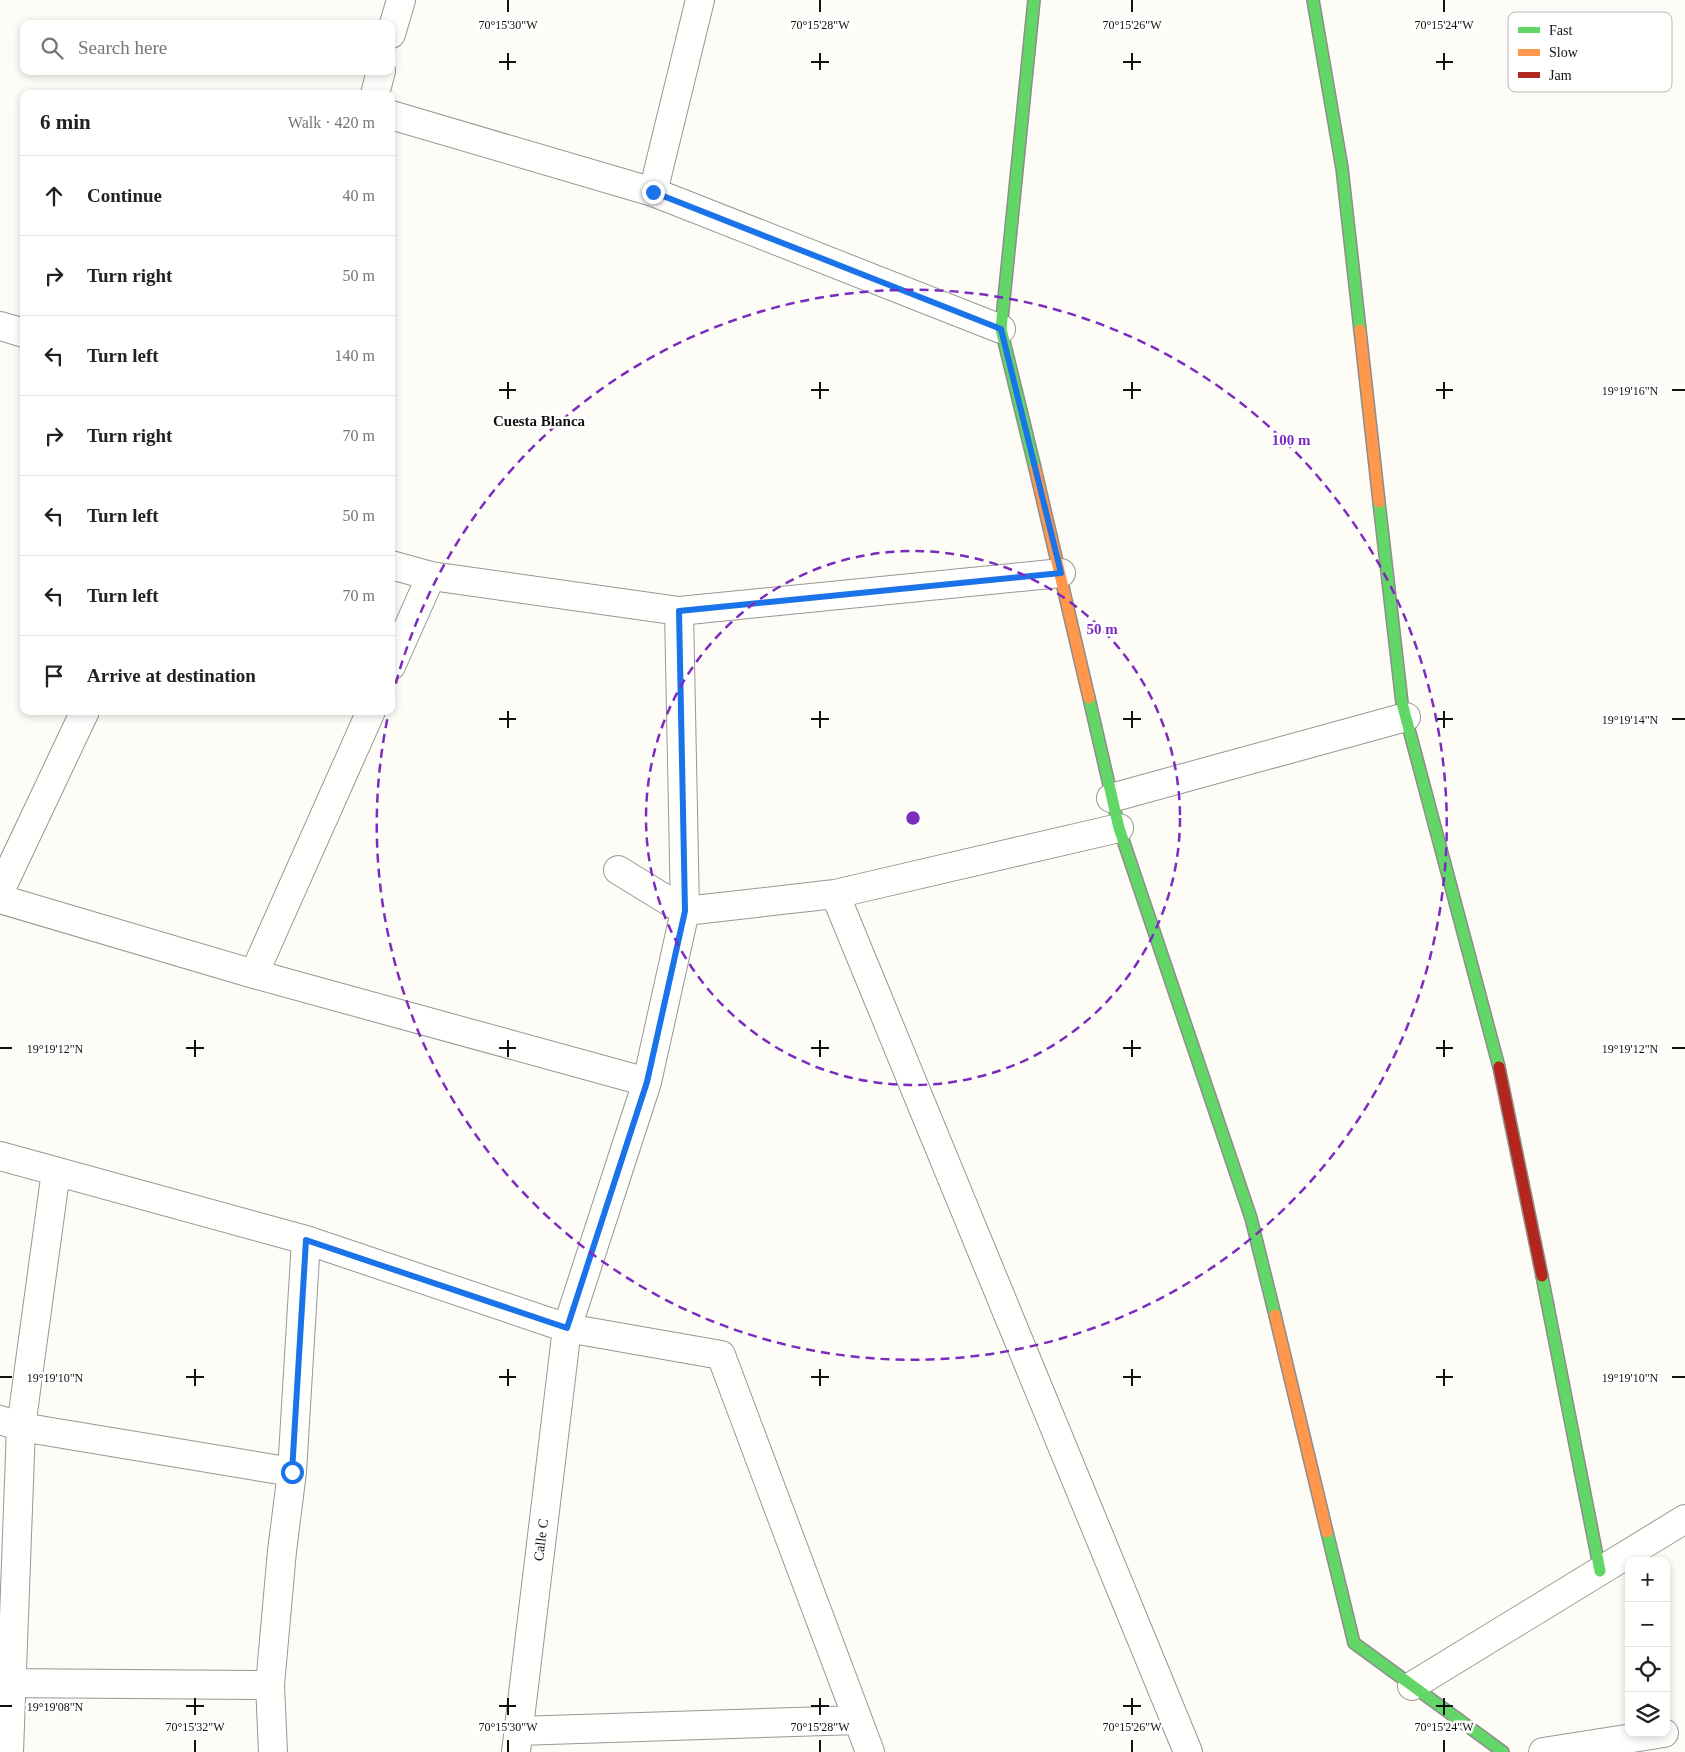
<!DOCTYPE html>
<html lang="en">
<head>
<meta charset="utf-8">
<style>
  body { margin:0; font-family:"Times New Roman",serif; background:#f2f2f2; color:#222 }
  .controls { position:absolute; right:15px; bottom:15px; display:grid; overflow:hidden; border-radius:10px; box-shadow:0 2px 8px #0003 }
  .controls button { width:45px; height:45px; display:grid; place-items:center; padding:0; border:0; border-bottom:1px solid #e0e0e0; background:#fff; color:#222; font:25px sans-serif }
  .stop { position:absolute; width:15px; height:15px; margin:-11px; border:4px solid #1a73e8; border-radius:50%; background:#fff }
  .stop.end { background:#1a73e8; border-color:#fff; box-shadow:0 1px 5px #0008 }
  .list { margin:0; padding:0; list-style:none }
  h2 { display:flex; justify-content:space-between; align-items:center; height:65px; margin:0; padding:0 20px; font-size:21px }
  h2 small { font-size:16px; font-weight:400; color:#767676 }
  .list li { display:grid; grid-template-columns:32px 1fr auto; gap:15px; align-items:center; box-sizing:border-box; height:80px; padding:0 20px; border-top:1px solid #e0e0e0 }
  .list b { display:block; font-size:19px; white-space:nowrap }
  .list em { font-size:16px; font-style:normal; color:#767676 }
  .icon { flex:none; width:28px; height:28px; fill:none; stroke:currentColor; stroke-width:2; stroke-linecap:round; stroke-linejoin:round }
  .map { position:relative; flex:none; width:1685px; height:1752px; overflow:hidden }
  .search { position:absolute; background:#fff; box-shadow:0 2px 8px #0003; left:20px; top:20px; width:375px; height:55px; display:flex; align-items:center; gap:12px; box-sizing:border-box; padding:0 18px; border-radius:10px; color:#767676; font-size:19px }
  .panel { position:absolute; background:#fff; box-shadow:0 2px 8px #0003; left:20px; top:90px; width:375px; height:625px; border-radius:10px }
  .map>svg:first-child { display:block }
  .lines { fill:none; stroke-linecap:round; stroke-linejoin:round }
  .street-casing { stroke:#979795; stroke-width:30 }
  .fast-casing { stroke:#8e8d8b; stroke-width:14 }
  .slow-casing { stroke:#8e8d8b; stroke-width:14 }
  .jam-casing { stroke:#8e8d8b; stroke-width:14 }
  .street { stroke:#fffffe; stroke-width:28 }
  .fast { stroke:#63d668; stroke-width:11 }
  .slow { stroke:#ff974d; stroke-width:11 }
  .jam { stroke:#b3261e; stroke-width:11 }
  .route { stroke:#1a73e8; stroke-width:6 }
  .ticks { fill:none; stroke:#111; stroke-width:2 }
  .ring { fill:none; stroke:#7b2cbf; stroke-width:2.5; stroke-dasharray:9 6 }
  .labels { text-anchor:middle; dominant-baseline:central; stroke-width:5; stroke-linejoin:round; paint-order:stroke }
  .street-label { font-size:14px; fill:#111; stroke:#fff }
  .neighbourhood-label { font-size:15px; font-weight:bold; fill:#111; stroke:#fff }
  .key { fill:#fff; stroke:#b8b8b8; stroke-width:1 }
  .key-label { font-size:14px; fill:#111 }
  .ticks-label { font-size:12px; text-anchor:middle; fill:#111; stroke:#fff; stroke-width:5; stroke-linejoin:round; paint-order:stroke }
  .centre { fill:#7b2cbf; stroke:#fff; stroke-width:2.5 }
  .ring-label { font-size:15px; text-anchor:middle; font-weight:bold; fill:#7b2cbf; stroke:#fff; stroke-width:5; stroke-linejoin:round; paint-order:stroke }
</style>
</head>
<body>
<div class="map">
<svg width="1685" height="1752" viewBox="0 0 1685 1752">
  <rect width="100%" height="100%" fill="#fdfcf7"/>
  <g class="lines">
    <defs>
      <path id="street" d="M391,34L401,0
        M375,94L381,71
        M391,115L653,192L1001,329
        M653,192L700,0
        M0,326L24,333
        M391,565L431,576L679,611L1061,573
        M391,666L431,576
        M1111,798L1406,717
        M618,870L685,911L835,894L1119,828
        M0,891L85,711
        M835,894L1188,1752
        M0,899L254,974L647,1082
        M254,974L371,711
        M0,1156L306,1240L567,1328L721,1355L870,1752
        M0,1420L21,1427L292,1472
        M0,1683L270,1685
        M1412,1686L1685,1519
        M518,1731L858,1720
        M9,1752L21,1427L56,1171
        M273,1752L270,1685L282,1551L292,1472L306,1240
        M516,1752L567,1328L647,1082L685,911L679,611
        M1543,1752L1664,1733"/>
      <path id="fast" d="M1034,0L1001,329L1035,468
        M1313,0L1342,168L1360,330
        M1379,502L1402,703L1499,1067
        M1089,698L1119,828L1251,1218L1275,1315
        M1542,1276L1600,1571
        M1327,1532L1354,1643L1503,1752"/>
      <path id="slow" d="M1360,330L1379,502
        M1035,468L1089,698
        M1275,1315L1327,1532"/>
      <path id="jam" d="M1499,1067L1542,1276"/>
    </defs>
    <use href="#street" class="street-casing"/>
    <use href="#fast" class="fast-casing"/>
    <use href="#slow" class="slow-casing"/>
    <use href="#jam" class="jam-casing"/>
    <use href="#street" class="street"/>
    <use href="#fast" class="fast"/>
    <use href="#slow" class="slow"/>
    <use href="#jam" class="jam"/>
  </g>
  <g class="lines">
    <path class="route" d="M292,1472L306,1240L567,1328L647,1082L685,911L679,611L1061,573L1001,329L653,192"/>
  </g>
  <path class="ticks" d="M508,0V12M820,0V12M1132,0V12M1444,0V12M508,53V70M820,53V70M1132,53V70M1444,53V70M499,62H516M811,62H829M1123,62H1141M1436,62H1453M508,382V399M820,382V399M1132,382V399M1444,382V399M499,390H516M811,390H829M1123,390H1141M1436,390H1453M1672,390H1685M508,711V728M820,711V728M1132,711V728M1444,711V728M499,719H516M811,719H829M1123,719H1141M1436,719H1453M1672,719H1685M195,1040V1057M508,1040V1057M820,1040V1057M1132,1040V1057M1444,1040V1057M0,1048H12M186,1048H204M499,1048H516M811,1048H829M1123,1048H1141M1436,1048H1453M1672,1048H1685M195,1369V1386M508,1369V1386M820,1369V1386M1132,1369V1386M1444,1369V1386M0,1377H12M186,1377H204M499,1377H516M811,1377H829M1123,1377H1141M1436,1377H1453M1672,1377H1685M195,1698V1715M508,1698V1715M820,1698V1715M1132,1698V1715M1444,1698V1715M0,1706H12M186,1706H204M499,1706H516M811,1706H829M1123,1706H1141M1436,1706H1453M195,1740V1752M508,1740V1752M820,1740V1752M1132,1740V1752M1444,1740V1752"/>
  <g class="ring">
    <circle cx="913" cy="818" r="267"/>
    <path d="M392 698A535 535 0 1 1 389 711"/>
  </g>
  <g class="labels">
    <g class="street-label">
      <text transform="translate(541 1540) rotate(-83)">Calle C</text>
    </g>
    <g class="neighbourhood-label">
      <text x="539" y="421">Cuesta Blanca</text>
    </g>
  </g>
  <rect x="1508" y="12" width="164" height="80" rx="8" class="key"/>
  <rect x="1518" y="27" width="22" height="6" fill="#63d668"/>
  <rect x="1518" y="49" width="22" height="7" fill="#ff974d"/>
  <rect x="1518" y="72" width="22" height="6" fill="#b3261e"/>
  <g class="key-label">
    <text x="1549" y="35">Fast</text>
    <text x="1549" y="57">Slow</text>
    <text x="1549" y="80">Jam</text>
  </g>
  <g class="ticks-label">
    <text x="508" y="29">70°15'30"W</text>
    <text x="820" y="29">70°15'28"W</text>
    <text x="1132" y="29">70°15'26"W</text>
    <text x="1444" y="29">70°15'24"W</text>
    <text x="1630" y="395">19°19'16"N</text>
    <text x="1630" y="724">19°19'14"N</text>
    <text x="55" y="1053">19°19'12"N</text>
    <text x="1630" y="1053">19°19'12"N</text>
    <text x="55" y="1382">19°19'10"N</text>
    <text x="1630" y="1382">19°19'10"N</text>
    <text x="55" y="1711">19°19'08"N</text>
    <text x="195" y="1731">70°15'32"W</text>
    <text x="508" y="1731">70°15'30"W</text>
    <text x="820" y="1731">70°15'28"W</text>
    <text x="1132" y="1731">70°15'26"W</text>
    <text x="1444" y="1731">70°15'24"W</text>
  </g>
  <circle cx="913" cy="818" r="8" class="centre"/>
  <g class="ring-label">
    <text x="1291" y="445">100 m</text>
    <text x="1102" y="634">50 m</text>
  </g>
</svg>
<div class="controls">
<button>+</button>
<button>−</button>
<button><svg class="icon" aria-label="locate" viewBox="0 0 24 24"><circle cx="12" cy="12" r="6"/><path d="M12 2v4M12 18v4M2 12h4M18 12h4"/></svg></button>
<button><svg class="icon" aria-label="layers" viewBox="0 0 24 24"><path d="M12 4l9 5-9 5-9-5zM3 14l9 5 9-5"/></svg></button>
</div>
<div class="stop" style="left:292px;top:1472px"></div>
<div class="stop end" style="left:653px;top:192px"></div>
<div class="search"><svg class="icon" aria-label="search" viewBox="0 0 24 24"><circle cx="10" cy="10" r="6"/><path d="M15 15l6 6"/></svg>Search here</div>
<section class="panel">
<h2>6 min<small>Walk · 420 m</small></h2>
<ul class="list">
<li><svg class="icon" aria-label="ahead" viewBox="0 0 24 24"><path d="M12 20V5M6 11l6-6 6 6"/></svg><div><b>Continue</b></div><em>40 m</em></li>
<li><svg class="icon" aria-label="right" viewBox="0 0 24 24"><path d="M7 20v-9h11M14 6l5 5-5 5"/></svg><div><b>Turn right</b></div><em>50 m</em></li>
<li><svg class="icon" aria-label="left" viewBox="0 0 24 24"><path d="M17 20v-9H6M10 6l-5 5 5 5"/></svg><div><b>Turn left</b></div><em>140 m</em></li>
<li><svg class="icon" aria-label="right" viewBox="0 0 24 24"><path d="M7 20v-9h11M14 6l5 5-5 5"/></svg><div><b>Turn right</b></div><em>70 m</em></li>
<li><svg class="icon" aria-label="left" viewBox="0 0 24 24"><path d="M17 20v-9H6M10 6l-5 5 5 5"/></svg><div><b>Turn left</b></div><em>50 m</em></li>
<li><svg class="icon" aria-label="left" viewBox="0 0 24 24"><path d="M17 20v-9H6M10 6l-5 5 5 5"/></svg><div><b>Turn left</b></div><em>70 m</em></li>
<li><svg class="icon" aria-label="arrive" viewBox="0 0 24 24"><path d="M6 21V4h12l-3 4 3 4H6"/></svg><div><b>Arrive at destination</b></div></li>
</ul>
</section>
</div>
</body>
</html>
